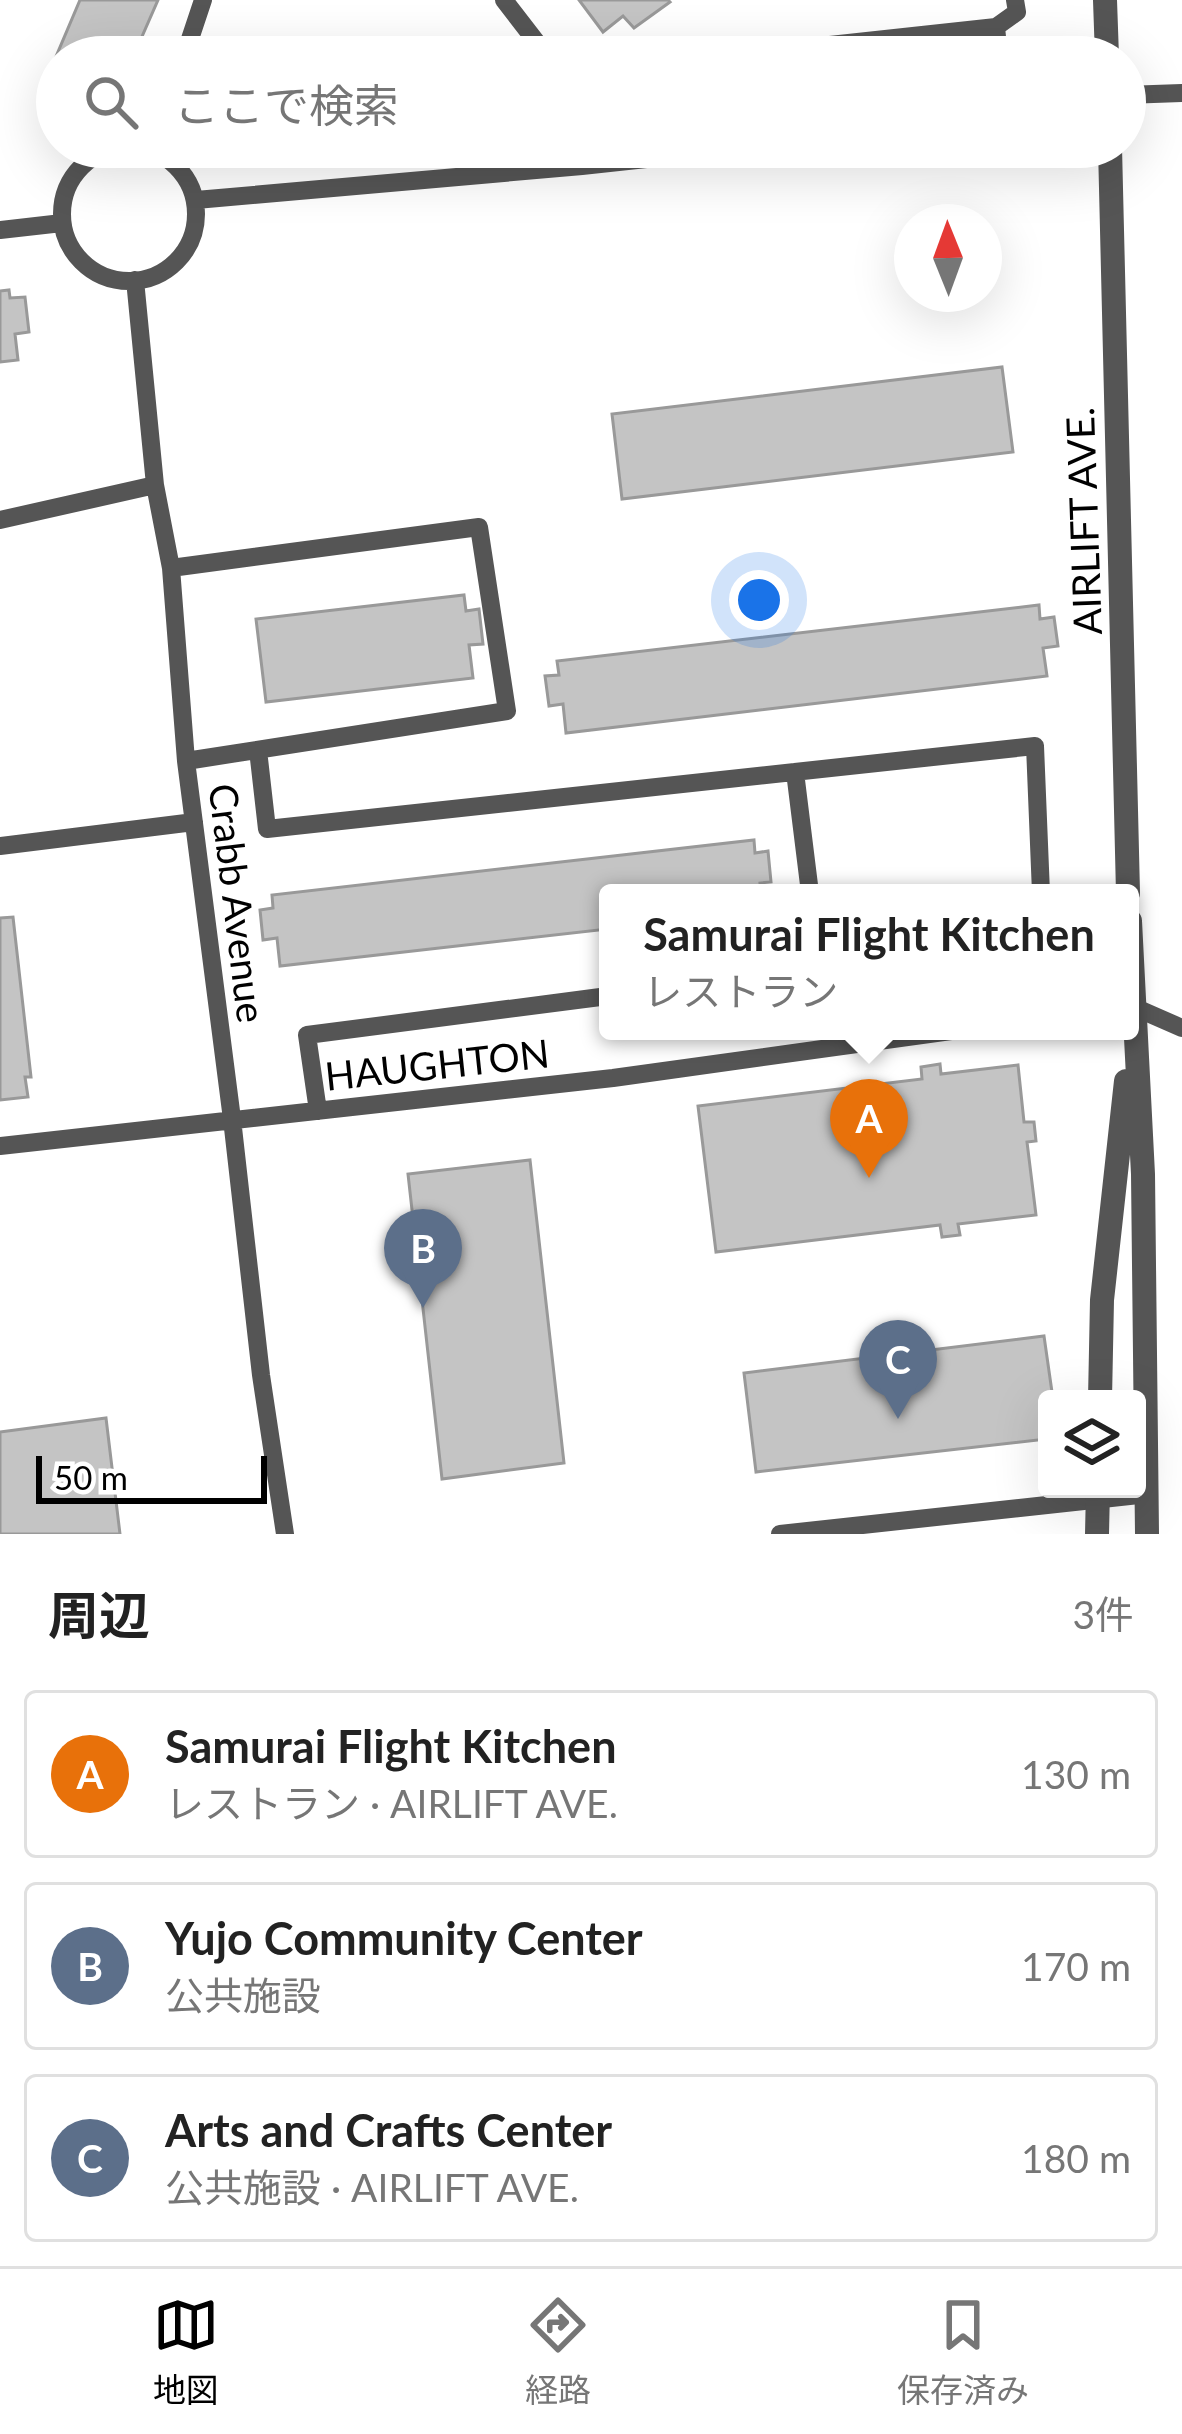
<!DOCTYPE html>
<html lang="ja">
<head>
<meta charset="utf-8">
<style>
  body { margin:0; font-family:Lato,"Noto Sans JP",sans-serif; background:#f2f2f2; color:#222 }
  .controls { position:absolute; right:36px; bottom:36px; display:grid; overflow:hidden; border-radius:12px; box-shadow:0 12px 48px #0002 }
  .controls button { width:108px; height:108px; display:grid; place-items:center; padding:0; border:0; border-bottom:3px solid #e0e0e0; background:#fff; color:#222; font:60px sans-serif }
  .compass { position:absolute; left:894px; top:204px; width:108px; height:108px; border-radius:50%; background:#fff; box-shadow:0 12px 48px #0002; rotate:359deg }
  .scale { position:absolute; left:36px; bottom:30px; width:231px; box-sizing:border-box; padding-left:12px; border:6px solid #000; border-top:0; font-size:33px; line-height:42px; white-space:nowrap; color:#000; -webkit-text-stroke:9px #fff; paint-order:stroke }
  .you { position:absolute; left:759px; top:600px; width:42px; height:42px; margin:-30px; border:9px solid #fff; border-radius:50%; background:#1a73e8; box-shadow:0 0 0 18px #1a73e833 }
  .badge { display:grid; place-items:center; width:78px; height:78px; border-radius:50%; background:#000; color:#fff; font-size:39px; font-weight:700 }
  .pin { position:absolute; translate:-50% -99px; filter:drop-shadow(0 3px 6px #0008) }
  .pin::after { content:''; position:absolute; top:63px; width:42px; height:36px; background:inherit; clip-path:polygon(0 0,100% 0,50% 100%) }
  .popup { position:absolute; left:599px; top:884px; width:540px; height:156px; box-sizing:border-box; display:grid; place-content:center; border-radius:12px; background:#fff; filter:drop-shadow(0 3px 9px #0005); font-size:39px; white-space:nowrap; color:#767676 }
  .popup b { font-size:45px; color:#222 }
  .popup::after { content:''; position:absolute; left:50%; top:100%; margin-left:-24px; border:24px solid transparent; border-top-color:#fff }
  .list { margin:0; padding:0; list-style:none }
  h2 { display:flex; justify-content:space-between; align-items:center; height:156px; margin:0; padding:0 48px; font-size:51px }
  h2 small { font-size:39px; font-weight:400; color:#767676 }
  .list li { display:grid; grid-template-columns:78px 1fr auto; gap:36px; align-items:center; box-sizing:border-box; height:168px; margin:0 24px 24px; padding:0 24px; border:3px solid #e0e0e0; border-radius:12px }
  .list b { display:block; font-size:45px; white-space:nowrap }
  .list p { margin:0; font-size:39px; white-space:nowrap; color:#767676 }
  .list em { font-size:39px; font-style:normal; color:#767676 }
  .icon { flex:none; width:66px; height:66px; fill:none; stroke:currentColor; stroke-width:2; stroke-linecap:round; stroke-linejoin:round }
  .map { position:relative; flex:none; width:1182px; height:1534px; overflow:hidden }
  .search { position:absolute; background:#fff; box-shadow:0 12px 48px #0002; left:36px; right:36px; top:36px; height:132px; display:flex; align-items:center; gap:30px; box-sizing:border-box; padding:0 42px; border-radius:66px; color:#767676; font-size:45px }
  .sheet { height:732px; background:#fff }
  nav { display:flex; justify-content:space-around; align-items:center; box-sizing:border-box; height:168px; border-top:3px solid #e0e0e0; background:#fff; font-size:33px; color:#767676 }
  nav a { display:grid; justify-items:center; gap:6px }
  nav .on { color:#000 }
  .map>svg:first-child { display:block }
  .building { fill:#c4c4c4; stroke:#999; stroke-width:3 }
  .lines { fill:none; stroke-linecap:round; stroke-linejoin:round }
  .service { stroke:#555; stroke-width:18 }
  .minor { stroke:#555; stroke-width:24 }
  .labels { text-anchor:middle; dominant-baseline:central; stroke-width:10; stroke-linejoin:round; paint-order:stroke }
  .street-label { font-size:39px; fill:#000; stroke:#fff }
</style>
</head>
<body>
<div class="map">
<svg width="1182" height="1534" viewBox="0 0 1182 1534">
  <rect width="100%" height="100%" fill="#fff"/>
  <path class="building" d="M80,0H158L133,57L55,59Z
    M579,0H668L670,2L634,28L623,16L603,32Z
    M9,290L10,298L25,297L29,332L15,334L18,360L0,362V291Z
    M1002,367L1013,452L622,499L612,414Z
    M464,595L466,611L479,609L483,644L469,645L473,678L266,702L256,619Z
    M1039,605L1040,619L1054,617L1058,646L1043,648L1047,676L566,733L563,704L549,706L545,676L559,675L557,661Z
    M754,840L755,853L768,851L771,882L760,883L761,893H608V929L280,966L277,938L263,940L260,910L273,908L272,895Z
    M13,917L31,1077H25L28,1097L0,1100V918Z
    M940,1064L941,1074L1018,1065L1024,1122H1034L1036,1141L1027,1142L1036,1215L958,1224L960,1235L942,1237L940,1225L716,1252L698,1106L922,1079L921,1067Z
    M530,1160L564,1463L442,1479L408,1174Z
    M1044,1336L1053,1399H1047V1439L756,1472L744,1373Z
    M106,1418L120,1534H0V1432Z"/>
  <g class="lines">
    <path class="service" d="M504,0L548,57
      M996,27L1017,12L1015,0
      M184,57L203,0
      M718,57L996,27L999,57
      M1125,95L1182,93
      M62 214a67 67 0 1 1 134 0a67 67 0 1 1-134 0Z
      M196,200L582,166L757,147
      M0,230L62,223
      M135,280L155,485L171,568L186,761L232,1119L261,1375L285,1534
      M0,520L155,485
      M171,568L479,527L507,711L186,761
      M258,750L267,829L1035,746L1041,893
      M795,772L810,893
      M0,846L194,822
      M1130,1007H1134L1182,1028
      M318,1111L307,1035L608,996
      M0,1146L613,1078L951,1031
      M780,1534L1148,1494"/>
    <path class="minor" d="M1105,0L1107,57
      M1110,147L1128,893
      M1130,921L1143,1174L1147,1534
      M1100,1399L1102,1300L1126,1081
      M1097,1534L1098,1489"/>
  </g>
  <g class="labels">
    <g class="street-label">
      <text transform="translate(1083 521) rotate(-92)">AIRLIFT AVE.</text>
      <text transform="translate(238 903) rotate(83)">Crabb Avenue</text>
      <text transform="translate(437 1064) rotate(-6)">HAUGHTON</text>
    </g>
  </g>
</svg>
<div class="controls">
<button><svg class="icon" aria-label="layers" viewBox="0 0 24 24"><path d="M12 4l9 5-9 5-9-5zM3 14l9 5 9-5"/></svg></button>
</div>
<svg class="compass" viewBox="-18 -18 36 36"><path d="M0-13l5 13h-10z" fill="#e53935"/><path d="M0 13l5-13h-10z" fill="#767676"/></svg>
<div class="scale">50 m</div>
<div class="you"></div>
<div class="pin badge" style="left:869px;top:1178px;background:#e8710a">A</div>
<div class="popup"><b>Samurai Flight Kitchen</b>レストラン</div>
<div class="pin badge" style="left:423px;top:1308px;background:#5c6f8a">B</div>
<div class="pin badge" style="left:898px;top:1419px;background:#5c6f8a">C</div>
<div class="search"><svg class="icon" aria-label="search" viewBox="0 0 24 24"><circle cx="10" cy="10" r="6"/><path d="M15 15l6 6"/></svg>ここで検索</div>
</div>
<section class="sheet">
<h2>周辺<small>3件</small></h2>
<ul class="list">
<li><span class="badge" style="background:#e8710a">A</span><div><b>Samurai Flight Kitchen</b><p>レストラン · AIRLIFT AVE.</p></div><em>130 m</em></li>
<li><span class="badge" style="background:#5c6f8a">B</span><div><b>Yujo Community Center</b><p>公共施設</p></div><em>170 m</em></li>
<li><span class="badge" style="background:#5c6f8a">C</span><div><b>Arts and Crafts Center</b><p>公共施設 · AIRLIFT AVE.</p></div><em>180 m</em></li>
</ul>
</section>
<nav>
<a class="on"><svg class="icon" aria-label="map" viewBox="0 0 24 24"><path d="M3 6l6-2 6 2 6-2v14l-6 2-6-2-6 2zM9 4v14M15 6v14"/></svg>地図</a>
<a><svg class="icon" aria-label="directions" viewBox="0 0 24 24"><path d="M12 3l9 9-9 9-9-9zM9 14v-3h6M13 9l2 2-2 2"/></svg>経路</a>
<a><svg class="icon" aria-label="saved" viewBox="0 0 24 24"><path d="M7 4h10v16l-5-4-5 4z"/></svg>保存済み</a>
</nav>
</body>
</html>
